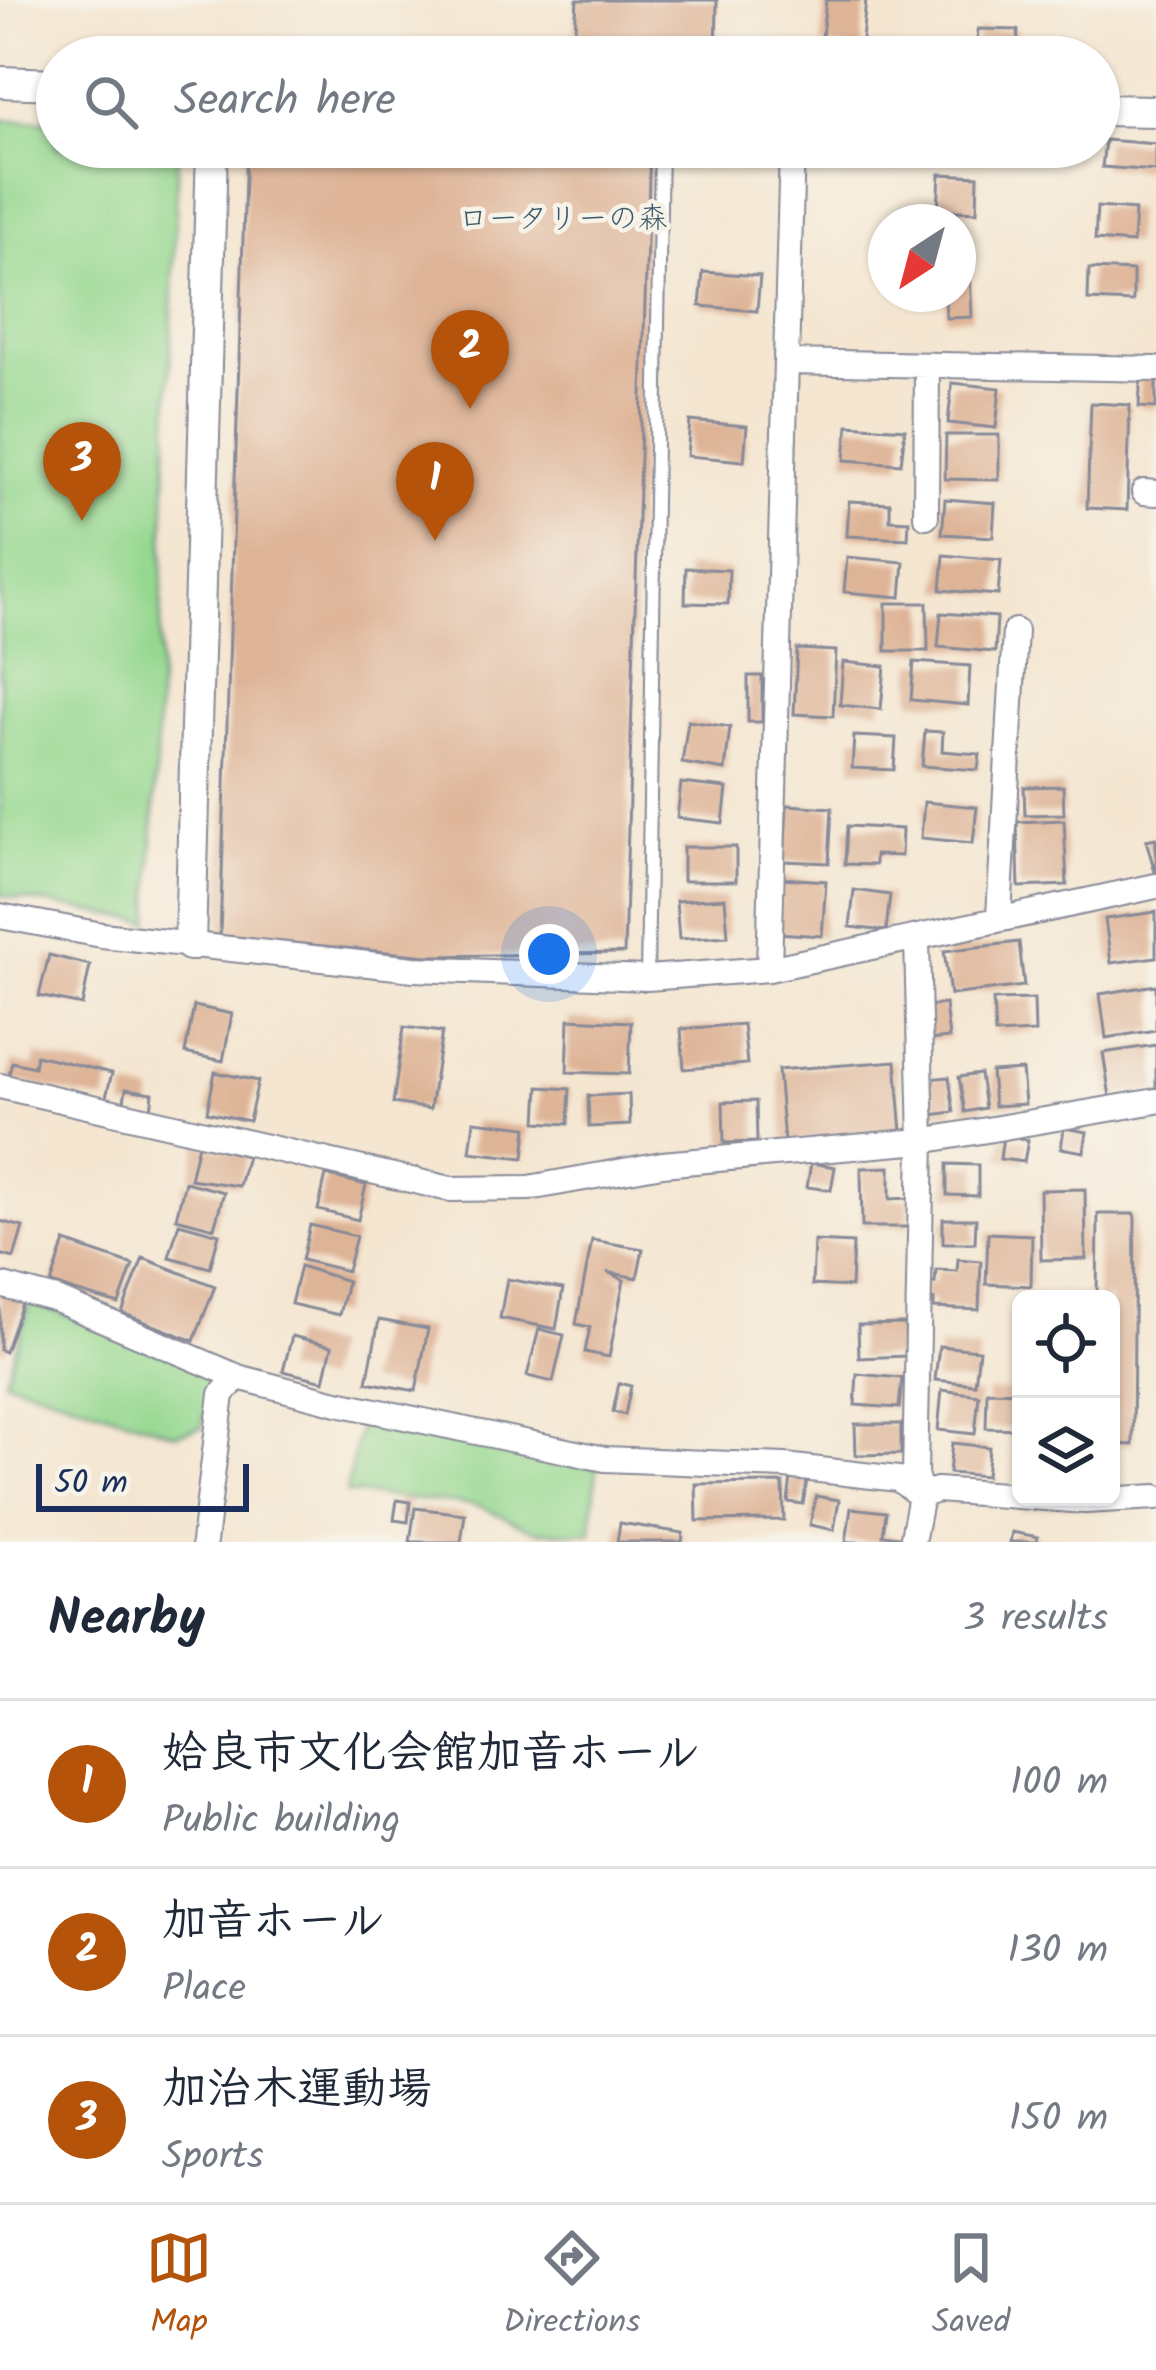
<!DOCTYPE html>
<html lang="en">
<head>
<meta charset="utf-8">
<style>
  body { margin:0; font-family:Kalam,"Klee One",sans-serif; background:#f6f6f7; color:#1f2937 }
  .controls { position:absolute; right:36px; bottom:36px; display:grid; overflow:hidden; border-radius:18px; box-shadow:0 3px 9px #0004 }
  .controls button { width:108px; height:108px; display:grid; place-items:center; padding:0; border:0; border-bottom:3px solid #e0e1e3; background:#fff; color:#1f2937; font:60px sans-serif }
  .compass { position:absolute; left:868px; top:204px; width:108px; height:108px; border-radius:50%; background:#fff; box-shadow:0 3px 9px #0004; rotate:216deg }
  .scale { position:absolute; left:36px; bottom:30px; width:213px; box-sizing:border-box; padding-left:12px; border:6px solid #1b2f5e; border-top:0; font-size:33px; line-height:42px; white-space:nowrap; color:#1b2f5e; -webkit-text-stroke:9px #f7f3e8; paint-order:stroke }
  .you { position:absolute; left:549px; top:954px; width:42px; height:42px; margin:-30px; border:9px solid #fff; border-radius:50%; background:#1a73e8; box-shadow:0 0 0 18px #1a73e833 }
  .badge { display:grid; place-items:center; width:78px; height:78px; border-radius:50%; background:#b45309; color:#fff; font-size:39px; font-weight:700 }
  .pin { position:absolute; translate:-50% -99px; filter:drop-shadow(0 3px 6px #0008) }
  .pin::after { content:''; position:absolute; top:63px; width:42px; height:36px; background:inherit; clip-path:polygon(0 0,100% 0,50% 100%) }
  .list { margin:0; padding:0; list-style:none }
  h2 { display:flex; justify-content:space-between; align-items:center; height:156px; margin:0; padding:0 48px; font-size:51px }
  h2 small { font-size:39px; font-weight:400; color:#747a83 }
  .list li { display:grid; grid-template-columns:78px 1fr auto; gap:36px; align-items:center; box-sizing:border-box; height:168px; padding:0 48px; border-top:3px solid #e0e1e3 }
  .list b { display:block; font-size:45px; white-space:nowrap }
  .list p { margin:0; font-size:39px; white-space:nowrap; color:#747a83 }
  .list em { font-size:39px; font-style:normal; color:#747a83 }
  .icon { flex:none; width:66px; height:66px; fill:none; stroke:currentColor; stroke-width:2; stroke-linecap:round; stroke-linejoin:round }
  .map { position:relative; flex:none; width:1156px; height:1542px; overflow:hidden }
  .search { position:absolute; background:#fff; box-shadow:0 3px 9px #0004; left:36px; right:36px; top:36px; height:132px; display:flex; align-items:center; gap:30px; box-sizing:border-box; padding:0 42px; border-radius:66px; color:#747a83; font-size:45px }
  .sheet { height:660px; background:#fff }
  nav { display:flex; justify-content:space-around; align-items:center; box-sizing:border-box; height:168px; border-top:3px solid #e0e1e3; background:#fff; font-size:33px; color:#747a83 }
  nav a { display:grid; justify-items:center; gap:6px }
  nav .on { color:#b45309 }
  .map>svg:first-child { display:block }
  .green { fill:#96d890; stroke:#588477; stroke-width:3 }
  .building { fill:#deb497 }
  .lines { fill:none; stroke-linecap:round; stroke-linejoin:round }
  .service-casing { stroke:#888a98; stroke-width:16 }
  .minor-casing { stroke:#888a98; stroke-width:28 }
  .tertiary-casing { stroke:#888a98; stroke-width:34 }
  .service { stroke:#fff; stroke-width:12 }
  .minor { stroke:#fff; stroke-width:24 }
  .tertiary { stroke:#fff; stroke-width:30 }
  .labels { text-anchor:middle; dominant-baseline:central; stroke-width:9; stroke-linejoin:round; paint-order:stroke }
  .park-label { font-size:30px; fill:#3a596a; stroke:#f7f3e8 }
</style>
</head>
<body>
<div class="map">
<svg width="1156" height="1542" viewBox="0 0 1156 1542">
  <rect width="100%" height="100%" fill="#f7f3e8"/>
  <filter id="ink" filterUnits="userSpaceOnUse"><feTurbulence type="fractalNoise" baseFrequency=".00833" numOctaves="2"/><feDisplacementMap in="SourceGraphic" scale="24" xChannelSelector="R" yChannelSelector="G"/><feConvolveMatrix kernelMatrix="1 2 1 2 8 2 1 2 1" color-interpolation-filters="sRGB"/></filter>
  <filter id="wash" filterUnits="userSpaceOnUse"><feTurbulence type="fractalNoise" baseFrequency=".004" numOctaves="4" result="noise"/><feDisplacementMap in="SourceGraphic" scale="48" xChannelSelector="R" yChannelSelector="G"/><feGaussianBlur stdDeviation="2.7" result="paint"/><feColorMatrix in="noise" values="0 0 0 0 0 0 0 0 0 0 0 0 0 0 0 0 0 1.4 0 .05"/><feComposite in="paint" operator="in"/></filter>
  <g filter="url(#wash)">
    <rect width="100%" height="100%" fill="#f4e6d1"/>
    <path class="green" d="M0,120L57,121V147H178L150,922L0,895Z
      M31,1302L198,1367L212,1383L202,1427L176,1434L5,1380Z
      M361,1420L597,1468L591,1533L536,1531L477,1505L346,1493Z"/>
    <g id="blocks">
      <path class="building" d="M577,0H717L716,57H573Z
        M826,0H866L861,49L821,45Z
        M978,29L1018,30L1017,57H986V46H977Z
        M1105,140L1156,144V171L1102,167Z
        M246,147H650L624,953L428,956L220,936Z
        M940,174L978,176L977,212L938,210Z
        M1097,207L1135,210L1133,243L1095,240Z
        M1089,269L1133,271V302L1088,300Z
        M703,272L760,276L757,311L700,306Z
        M970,272L972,317L946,318L945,294H958V273Z
        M1141,371L1156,372V408L1139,407Z
        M952,383L1000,388L996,428L948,423Z
        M1091,403L1130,405L1127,510L1087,508Z
        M690,421L747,426L744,461L687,456Z
        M848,425L905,429L901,464L845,460Z
        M946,435H999V480L945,479Z
        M945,499L995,503L993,537L942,534Z
        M849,501L890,503V520L909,521L908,539L847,536Z
        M944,555L1001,560L998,595L941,590Z
        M847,557L904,562L901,597L844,592Z
        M686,568L729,570L728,604L685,603Z
        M886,603H927L928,651H886Z
        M941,613L997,617L995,652L938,647Z
        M797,649L836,651L833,716L794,714Z
        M843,662L885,666L881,709L840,705Z
        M914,662L970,666L968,705L911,700Z
        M748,676H762V722H748Z
        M688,721L730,727L725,770L682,763Z
        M925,731L943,732L942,751L980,754L978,770L922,766Z
        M854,736L896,738L894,770L852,768Z
        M681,783L727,788L723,823L677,818Z
        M1063,786L1064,814L1025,815L1024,787Z
        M924,802L977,807L973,843L921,838Z
        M787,805L832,808L829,863L784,861Z
        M1064,820L1067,885L1019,887L1017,822Z
        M847,826L902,829L901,856L875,855V865L845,864Z
        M1156,838V871L1155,872L1146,840Z
        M683,847H736V881H683Z
        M782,878L826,881L822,936L778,933Z
        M854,890L890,895L886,931L850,927Z
        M725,898L728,936L679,939L676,901Z
        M1156,912V957L1111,963L1105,919Z
        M1019,942L1024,986L950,995L944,951Z
        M49,955L90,965L82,1005L39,996Z
        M1156,985V1030L1106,1038L1100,994Z
        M1034,999L1035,1032L995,1034L993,1000Z
        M945,1004L949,1038L927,1040L923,1007Z
        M194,1006L232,1014L223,1061L185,1053Z
        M569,1019L631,1022L629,1074L567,1072Z
        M743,1024L747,1064L684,1069L681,1029Z
        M404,1027L442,1032L430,1109L393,1103Z
        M1156,1045V1090L1110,1097L1103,1053Z
        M36,1055L112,1073L105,1101L8,1079L12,1062L34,1067Z
        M896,1061L902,1132L784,1142L778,1070Z
        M1022,1070L1025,1104L994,1106L991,1072Z
        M215,1072L258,1081L249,1121L207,1112Z
        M980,1074L985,1108L965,1112L959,1077Z
        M949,1077L954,1112L931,1115L926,1079Z
        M539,1087L570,1089L568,1124L537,1122Z
        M126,1089L153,1093L151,1110L123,1107Z
        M629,1094L630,1125L589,1127L588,1096Z
        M756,1101L757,1142L724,1143L723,1102Z
        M474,1121L527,1127L524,1158L470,1152Z
        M1064,1128L1087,1132L1084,1152L1061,1148Z
        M1003,1136L1028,1140L1024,1162L1000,1159Z
        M198,1144L247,1156L239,1186L190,1179Z
        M811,1163L835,1167L831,1190L807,1187Z
        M947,1164L978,1165V1196L947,1195Z
        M890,1167V1199L909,1198V1227H862L861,1168Z
        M326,1175L366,1185L358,1220L318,1210Z
        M185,1182L224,1192L214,1228L176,1218Z
        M1085,1189L1086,1259L1041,1260L1040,1190Z
        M1098,1214H1135L1133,1445L1111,1444V1299H1097Z
        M943,1219H976L975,1243H943Z
        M0,1221L23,1227L14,1258L0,1254Z
        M179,1223L219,1234L210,1268L169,1257Z
        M310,1225L356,1236L347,1271L302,1260Z
        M988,1233L1032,1235L1031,1286L986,1284Z
        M592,1240L643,1249L637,1278L607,1272L624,1280L609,1357L585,1352L590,1327L576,1324Z
        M814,1241L853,1243L851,1287L812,1285Z
        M65,1242L133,1265L119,1304L51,1284Z
        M143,1258L215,1286L194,1341L122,1313Z
        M958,1259L981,1261L979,1310L934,1308V1300H923L924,1282L935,1283L936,1270L957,1271Z
        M300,1266L347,1281L339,1315L291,1304Z
        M507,1279L563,1289L556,1329L500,1318Z
        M0,1291L23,1301L5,1352L0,1350Z
        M379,1320L428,1329L416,1391L367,1382Z
        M905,1324L906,1356L859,1358L858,1325Z
        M539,1329L564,1335L553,1382L527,1376Z
        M292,1336L332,1346L324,1381L283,1371Z
        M939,1346L979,1350L975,1384L935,1380Z
        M857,1374L902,1378L899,1408L855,1405Z
        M619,1383L631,1386L625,1415L613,1412Z
        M942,1390L979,1395L975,1434L938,1430Z
        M987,1391L1021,1392V1429L986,1428Z
        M855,1424H901V1454L856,1455Z
        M952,1443L989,1447L986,1476L949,1473Z
        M791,1477L807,1480L803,1504L788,1502Z
        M783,1483L784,1520L697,1521L696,1484Z
        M816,1496L839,1500L834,1530L810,1525Z
        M397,1500L410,1502L408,1522L394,1520Z
        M415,1508L465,1514L461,1542H410Z
        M851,1508L886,1512L883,1535L899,1537L898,1542H846Z
        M620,1523L683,1533L682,1542H617Z
        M1012,1532L1038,1537L1037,1542H1010Z"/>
    </g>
  </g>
  <g filter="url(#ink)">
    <use href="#blocks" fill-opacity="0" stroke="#888a98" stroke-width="3"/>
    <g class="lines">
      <defs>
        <path id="service" d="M647,977L661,147"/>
        <path id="minor" d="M786,362L1156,369
          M1144,492L1156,493
          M926,516L927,365
          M0,916L102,935L414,969L647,978L769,969L1156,886
          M999,916L1015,631
          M769,969L792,147
          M0,1086L450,1189L529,1188L662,1164L922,1141L1156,1101
          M0,1285L57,1300L238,1377L333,1402L605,1459L785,1466L898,1479L921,1496
          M921,1496L937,1490L1085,1501L1156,1497
          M204,1542L222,1394L238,1377
          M912,1542L921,1496L915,1474L922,1141L917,941"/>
        <path id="tertiary" d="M0,82L57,84
          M1099,110L1156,111
          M190,945L212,147"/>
      </defs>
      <use href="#service" class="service-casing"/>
      <use href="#minor" class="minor-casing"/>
      <use href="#tertiary" class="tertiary-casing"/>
      <use href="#service" class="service"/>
      <use href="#minor" class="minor"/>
      <use href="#tertiary" class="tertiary"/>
    </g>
  </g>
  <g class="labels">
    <g class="park-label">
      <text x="563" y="220">ロータリーの森</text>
    </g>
  </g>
</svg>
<div class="controls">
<button><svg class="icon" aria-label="locate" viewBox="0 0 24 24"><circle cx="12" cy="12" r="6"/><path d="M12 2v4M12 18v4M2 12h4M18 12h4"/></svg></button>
<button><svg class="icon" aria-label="layers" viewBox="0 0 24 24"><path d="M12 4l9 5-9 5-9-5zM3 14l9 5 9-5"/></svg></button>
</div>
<svg class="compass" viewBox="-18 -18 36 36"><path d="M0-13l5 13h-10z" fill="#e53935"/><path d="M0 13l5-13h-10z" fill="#747a83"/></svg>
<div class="scale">50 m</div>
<div class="you"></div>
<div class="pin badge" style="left:435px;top:541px">1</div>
<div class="pin badge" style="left:470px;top:409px">2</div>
<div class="pin badge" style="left:82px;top:521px">3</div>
<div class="search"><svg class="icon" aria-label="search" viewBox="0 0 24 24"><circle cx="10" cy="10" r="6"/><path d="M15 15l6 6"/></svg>Search here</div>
</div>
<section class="sheet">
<h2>Nearby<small>3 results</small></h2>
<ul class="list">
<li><span class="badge">1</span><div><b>姶良市文化会館加音ホール</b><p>Public building</p></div><em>100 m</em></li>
<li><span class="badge">2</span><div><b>加音ホール</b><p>Place</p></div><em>130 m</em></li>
<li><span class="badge">3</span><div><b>加治木運動場</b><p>Sports</p></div><em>150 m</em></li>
</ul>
</section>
<nav>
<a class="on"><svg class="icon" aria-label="map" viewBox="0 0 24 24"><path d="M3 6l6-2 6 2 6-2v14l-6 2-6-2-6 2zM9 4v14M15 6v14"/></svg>Map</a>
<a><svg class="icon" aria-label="directions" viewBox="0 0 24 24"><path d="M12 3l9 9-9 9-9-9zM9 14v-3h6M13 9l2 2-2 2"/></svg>Directions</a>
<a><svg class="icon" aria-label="saved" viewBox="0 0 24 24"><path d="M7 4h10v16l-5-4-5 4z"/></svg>Saved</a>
</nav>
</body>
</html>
